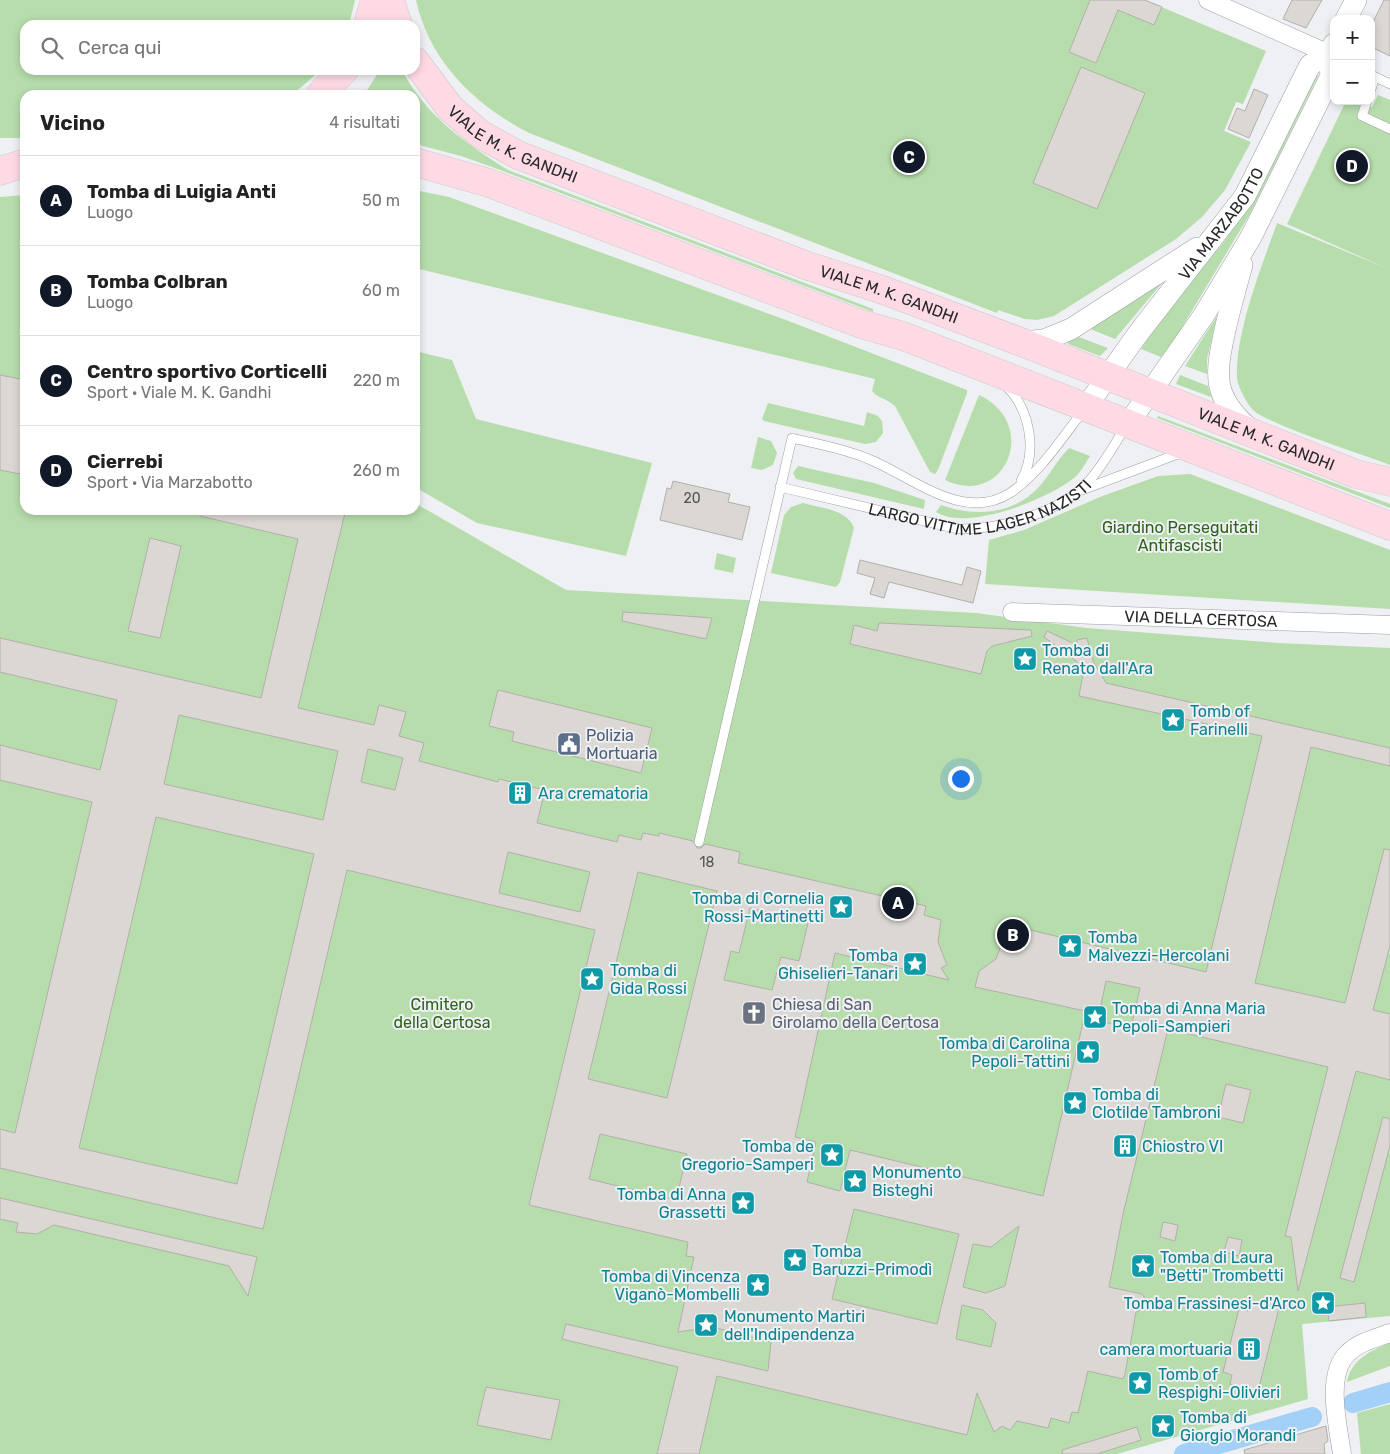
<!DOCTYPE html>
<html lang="it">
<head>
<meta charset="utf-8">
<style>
  body { margin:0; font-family:Rubik,sans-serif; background:#f6f6f6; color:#222 }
  .controls { position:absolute; right:15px; top:15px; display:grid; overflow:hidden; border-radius:10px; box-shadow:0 2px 8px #0003 }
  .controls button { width:45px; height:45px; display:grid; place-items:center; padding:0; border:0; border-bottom:1px solid #e0e0e0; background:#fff; color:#222; font:25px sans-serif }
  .you { position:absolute; left:960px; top:778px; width:18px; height:18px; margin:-12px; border:4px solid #fff; border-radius:50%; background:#1a73e8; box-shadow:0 0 0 8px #1a73e833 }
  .badge { display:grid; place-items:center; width:32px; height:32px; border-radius:50%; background:#111827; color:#fff; font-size:16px; font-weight:700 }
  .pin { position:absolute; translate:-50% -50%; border:2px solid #fff; box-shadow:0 1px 5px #0006 }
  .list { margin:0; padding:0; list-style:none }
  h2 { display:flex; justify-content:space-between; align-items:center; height:65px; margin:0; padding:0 20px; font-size:21px }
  h2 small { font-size:16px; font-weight:400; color:#767676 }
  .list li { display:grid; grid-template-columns:32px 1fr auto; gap:15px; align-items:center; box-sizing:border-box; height:90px; padding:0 20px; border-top:1px solid #e0e0e0 }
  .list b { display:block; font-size:19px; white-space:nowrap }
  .list p { margin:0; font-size:16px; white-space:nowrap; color:#767676 }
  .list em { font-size:16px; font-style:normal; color:#767676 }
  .icon { flex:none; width:28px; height:28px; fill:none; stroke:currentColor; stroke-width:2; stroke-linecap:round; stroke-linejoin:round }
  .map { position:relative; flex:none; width:1390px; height:1454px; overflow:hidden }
  .search { position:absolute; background:#fff; box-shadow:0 2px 8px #0003; left:20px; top:20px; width:400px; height:55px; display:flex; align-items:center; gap:12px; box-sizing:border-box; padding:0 18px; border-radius:15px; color:#767676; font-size:19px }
  .panel { position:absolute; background:#fff; box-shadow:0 2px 8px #0003; left:20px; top:90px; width:400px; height:425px; border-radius:15px }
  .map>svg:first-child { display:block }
  .green { fill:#b7ddac }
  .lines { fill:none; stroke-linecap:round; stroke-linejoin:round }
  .canal { stroke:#a2d0f6; stroke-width:20 }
  .building { fill:#dbd8d4; stroke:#b2afab; fill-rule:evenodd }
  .service-casing { stroke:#9d9ea3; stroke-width:10 }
  .minor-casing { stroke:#9d9ea3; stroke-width:19 }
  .tertiary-casing { stroke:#9d9ea3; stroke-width:22 }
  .primary-casing { stroke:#cbcbcc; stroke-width:29 }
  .service { stroke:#fff; stroke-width:9 }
  .minor { stroke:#fff; stroke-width:18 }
  .tertiary { stroke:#fff; stroke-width:21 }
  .primary { stroke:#fedae5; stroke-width:28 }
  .labels { text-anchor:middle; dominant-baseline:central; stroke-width:4; stroke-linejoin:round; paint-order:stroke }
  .number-label { font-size:14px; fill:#545454 }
  .street-label { font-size:16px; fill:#27282a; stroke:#eef0f4 }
  .park-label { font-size:16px; fill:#2d6319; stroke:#eef0f4 }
  .culture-label { font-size:16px; fill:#0d838f; stroke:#eef0f4; text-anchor:start }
  .service-label { font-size:16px; fill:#4e5e75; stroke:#eef0f4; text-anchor:start }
  .worship-label { font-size:16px; fill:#5b616d; stroke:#eef0f4; text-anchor:start }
</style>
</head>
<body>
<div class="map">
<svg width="1390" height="1454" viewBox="0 0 1390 1454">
  <rect width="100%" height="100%" fill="#eef0f4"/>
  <path class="green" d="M0,0H355L349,25H25V70H321L292,95H25V138H0Z
    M416,0H1145L1266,51L1243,104L1236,102L1224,131L1251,142L1225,190L1202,217L1176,239L1054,316L1037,320L1025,319L998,310L997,313L529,133C475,105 429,61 416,0Z
    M380,70H402C426,116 465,143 508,170L873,309V312L492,167L461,156L415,144V95H364Z
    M1317,74L1318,76L1251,212L1175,339L1161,357L1141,349L1162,317L1223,243L1248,208Z
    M1378,95L1390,100V465C1367,456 1263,423 1252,409C1246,402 1238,387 1237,378C1235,332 1262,266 1277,223L1386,268L1287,224L1346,101H1358L1372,107Z
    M415,190L449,197L786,320L967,390V393L938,470L935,474L930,472L895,406C888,399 877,398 872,391L875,379L415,268Z
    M25,195V510H415V503L566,590L976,613L1087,628L1278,643L1390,648V1316L1302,1324L1308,1399L1117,1454H0V197Z
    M1162,283L1115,339L1088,328Z
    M1217,316L1207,359V374L1185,366Z
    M1076,336L1108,348L1100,356L1068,344L1067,341Z
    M415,351L452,360L476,419L652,463L626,556L477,523L415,487Z
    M1180,375L1208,386L1211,397L1176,384Z
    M979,395C1041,424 1005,509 945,480Z
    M768,403L864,426L867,412L878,416L882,421L883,433L876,442L865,444L764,421L762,419Z
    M1158,416L1390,504V508L1157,418Z
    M758,437L771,441L777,453L773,465L762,470L751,468Z
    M1069,448L1090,456C1085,464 1081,472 1074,478C1048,499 967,532 936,512L941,505C974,517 1012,515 1038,488C1050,475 1057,460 1069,448Z
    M798,466L874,483L925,500L924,509L796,479L793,473Z
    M1190,474L1390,550V609L985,584L989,540L1024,530L1100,497L1158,476Z
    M803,503C820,508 847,509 854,528L840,582L836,587L771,573L784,515L791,507Z
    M717,553L736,558L733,573L714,569Z
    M1390,1343V1366L1347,1382C1351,1360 1371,1350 1390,1343Z
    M1390,1404V1454H1361L1357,1413Z"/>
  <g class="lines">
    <path class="canal" d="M1353,1403L1390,1392
      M1184,1454L1312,1417"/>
  </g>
  <path class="building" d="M1090,0H1145L1162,7L1154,25L1118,10L1096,63L1069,52Z
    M1292,0H1322L1306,28L1283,19Z
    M1384,0H1390V56L1371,47V26Z
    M1081,67L1145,93L1097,209L1033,183Z
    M1254,89L1268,95L1249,138L1228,129L1237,108L1245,111Z
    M0,375L25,380V475L0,470Z
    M673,481L730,494L728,502L750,507L742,540L660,520L667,488L671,489Z
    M200,510H334L345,513L298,708L374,725L379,705L406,712L399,736L424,743L419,761L498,782L499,779L545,790L537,823L617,842L619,835L641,840L643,833L659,836V833L693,841L697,848H701L705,844L740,852L738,863L926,906L924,915L941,920L938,942L947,965L941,968L949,980L835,953L795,1137L816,1142L807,1182L840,1191L850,1150L1043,1196L1084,1018L1131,1028L1140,988L1106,981L1099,1014L975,987L979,971L996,959L1006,932L1024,936L1026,929L1206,972L1262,736L1079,696L1083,674L1081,668L1076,661L1044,637L1047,631L1077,645V640L1087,638L1093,661L1099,671L1103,672L1102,676L1106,683L1390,748V766L1311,747L1255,983L1345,1003L1384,849L1390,850V946L1373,1010L1390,1014V1080L1356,1071L1298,1291L1291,1237L1285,1236L1328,1067L1168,1029L1123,1214L1109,1287L1142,1294L1146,1300L1144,1308L1136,1312L1125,1374L1123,1379L1088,1371L1078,1413L1072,1412L1069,1423L1051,1418L1048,1428L1017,1421L1010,1430L1002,1426L994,1432L977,1393L967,1435L717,1376L699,1454H657L678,1367L562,1339L566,1324L768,1371L771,1342L713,1327L678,1332L694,1257L686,1256L688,1242L529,1205L595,930L347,870L263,1229L0,1168V1129L15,1133L92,802L0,780V745L100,770L117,700L0,672V638L261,698L298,539L200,516ZM179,715L338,751L323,820L164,784ZM368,749L403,758L395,790L361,782ZM156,817L314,854L237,1184L79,1148ZM508,852L590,872L580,912L499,893ZM638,872L717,891L667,1098L588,1079ZM750,908L808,923L799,961L781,957L772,990L724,980L731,951L739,953ZM600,1134L687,1154L676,1200L589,1179ZM854,1209L959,1234L937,1324L832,1299ZM1019,1226L1005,1286L986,1293L963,1287L973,1244L991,1247ZM962,1305L983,1310L996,1323L991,1347L956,1339Z
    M150,538L181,546L160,638L128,631Z
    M860,560L962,585L967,567L981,571L973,603L889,582L884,598L870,594L875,578L857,573Z
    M623,612L672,615L712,618L706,639L622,621Z
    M879,623L1031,630L1032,636L992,646L987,651L981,674L850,644L854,625L877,631Z
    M498,690L652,728L641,773L512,741L514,732L489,726Z
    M1226,1084L1251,1090L1243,1123L1218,1117Z
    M1383,1117L1390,1119V1146L1354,1282L1340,1278Z
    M0,1198L257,1257L248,1296L229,1266L54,1225L37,1234L16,1232L18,1223L0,1219Z
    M1163,1222L1178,1225L1175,1241L1160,1237Z
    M1228,1237L1242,1240L1239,1256L1224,1252Z
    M1251,1301L1279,1308L1258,1391L1230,1384L1232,1375L1223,1372L1239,1309L1248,1311Z
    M1365,1303L1366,1317L1329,1321L1327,1307Z
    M486,1387L560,1400L551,1440L477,1425Z
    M1326,1426L1328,1441L1324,1444L1325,1454H1245L1244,1450Z
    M1137,1427L1141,1440L1097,1454H1063L1062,1450Z"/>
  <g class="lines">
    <defs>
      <g id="service">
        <path d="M1371,75L1390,84"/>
        <path d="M1371,89L1375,77"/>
        <path d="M1367,101L1362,116L1390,129"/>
        <path d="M1005,385C1030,408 1038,452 1021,481"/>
        <path id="s1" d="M780,487L958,529C999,530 1062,512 1089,481C1104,464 1114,445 1126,426"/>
        <path d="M1082,490L1183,452"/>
        <path d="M699,842L792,438C816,444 842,448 866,458C909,474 962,524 1010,493C1039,474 1062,438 1083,411"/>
      </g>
      <g id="minor">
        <path d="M1208,0L1329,54"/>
        <path id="s2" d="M1012,612L1390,625"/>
        <path d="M1342,1454C1338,1426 1325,1374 1348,1353C1359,1342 1376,1338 1390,1333"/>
      </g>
      <g id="tertiary">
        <path d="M1346,19L1356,0"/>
        <path d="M1242,265C1236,287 1230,308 1225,330C1215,375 1212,398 1251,430"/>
        <path d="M1021,342L1044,340L1071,329L1197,248"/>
        <path id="s3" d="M1086,407L1137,335L1245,196L1310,65L1329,54"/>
        <path d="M1128,424L1204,315L1251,237L1331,76L1329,54L1334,44"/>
      </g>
      <g id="primary">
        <path d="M390,0L398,25"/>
        <path d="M368,25L375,0"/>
        <path id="s4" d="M415,61L450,108L480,134L518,155L808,266L883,290L1021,342L1356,474L1390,482"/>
        <path d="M320,95L344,70"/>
        <path d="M415,162L486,182L861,324L903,336L1390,526"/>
        <path d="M0,171L25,163"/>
      </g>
    </defs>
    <use href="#service" class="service-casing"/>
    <use href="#minor" class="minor-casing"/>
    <use href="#tertiary" class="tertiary-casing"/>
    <use href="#primary" class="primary-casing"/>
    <use href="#service" class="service"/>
    <use href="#minor" class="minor"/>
    <use href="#tertiary" class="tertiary"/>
    <use href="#primary" class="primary"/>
  </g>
  <defs>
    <symbol id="sight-square" viewBox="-11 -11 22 22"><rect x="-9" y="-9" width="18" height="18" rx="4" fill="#0f9aa8" stroke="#eef0f4"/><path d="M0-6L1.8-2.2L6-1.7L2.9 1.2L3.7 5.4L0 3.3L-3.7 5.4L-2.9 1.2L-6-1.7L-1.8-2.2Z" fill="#fff"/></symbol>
    <symbol id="civic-square" viewBox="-11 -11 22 22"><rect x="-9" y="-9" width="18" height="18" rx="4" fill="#5c6f8a" stroke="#eef0f4"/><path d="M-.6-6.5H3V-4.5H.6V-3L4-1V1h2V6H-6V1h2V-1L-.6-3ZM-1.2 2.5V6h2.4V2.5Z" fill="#fff"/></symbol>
    <symbol id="building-square" viewBox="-11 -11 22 22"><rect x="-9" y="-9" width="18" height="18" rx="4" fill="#0f9aa8" stroke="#eef0f4"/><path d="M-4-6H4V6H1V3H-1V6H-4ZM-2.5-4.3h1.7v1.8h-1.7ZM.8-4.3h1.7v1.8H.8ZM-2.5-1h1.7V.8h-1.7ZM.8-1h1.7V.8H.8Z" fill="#fff"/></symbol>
    <symbol id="church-square" viewBox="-11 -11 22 22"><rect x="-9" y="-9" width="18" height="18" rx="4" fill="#6b7280" stroke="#eef0f4"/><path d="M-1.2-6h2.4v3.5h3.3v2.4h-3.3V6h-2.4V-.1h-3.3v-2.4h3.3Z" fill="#fff"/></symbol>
  </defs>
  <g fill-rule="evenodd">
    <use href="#sight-square" x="1011" y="645" width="28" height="28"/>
    <use href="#sight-square" x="1159" y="706" width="28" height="28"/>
    <use href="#civic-square" x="555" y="730" width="28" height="28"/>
    <use href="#building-square" x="506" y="779" width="28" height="28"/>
    <use href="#sight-square" x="827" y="893" width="28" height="28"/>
    <use href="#sight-square" x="1056" y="932" width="28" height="28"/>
    <use href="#sight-square" x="901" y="950" width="28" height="28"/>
    <use href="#sight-square" x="578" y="965" width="28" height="28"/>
    <use href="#church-square" x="740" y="999" width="28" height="28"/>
    <use href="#sight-square" x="1081" y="1003" width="28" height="28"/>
    <use href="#sight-square" x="1074" y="1038" width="28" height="28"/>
    <use href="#sight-square" x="1061" y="1089" width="28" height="28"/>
    <use href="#building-square" x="1111" y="1132" width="28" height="28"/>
    <use href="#sight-square" x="818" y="1141" width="28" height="28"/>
    <use href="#sight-square" x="841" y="1167" width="28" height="28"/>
    <use href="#sight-square" x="729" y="1189" width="28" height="28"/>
    <use href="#sight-square" x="781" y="1246" width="28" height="28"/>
    <use href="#sight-square" x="1129" y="1252" width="28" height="28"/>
    <use href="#sight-square" x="744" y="1271" width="28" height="28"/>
    <use href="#sight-square" x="1309" y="1289" width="28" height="28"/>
    <use href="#sight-square" x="692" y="1311" width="28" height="28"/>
    <use href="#building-square" x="1235" y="1335" width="28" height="28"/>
    <use href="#sight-square" x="1126" y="1369" width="28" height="28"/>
    <use href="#sight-square" x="1149" y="1412" width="28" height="28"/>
  </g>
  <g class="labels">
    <g class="number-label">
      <text x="692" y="498">20</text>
      <text x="707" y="862">18</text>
    </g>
    <g class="street-label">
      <text stroke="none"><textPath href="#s4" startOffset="132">VIALE M. K. GANDHI</textPath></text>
      <text stroke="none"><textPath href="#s3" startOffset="228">VIA MARZABOTTO</textPath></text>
      <text stroke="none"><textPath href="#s4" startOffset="538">VIALE M. K. GANDHI</textPath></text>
      <text stroke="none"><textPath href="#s4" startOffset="942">VIALE M. K. GANDHI</textPath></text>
      <text stroke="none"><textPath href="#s1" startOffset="208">LARGO VITTIME LAGER NAZISTI</textPath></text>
      <text stroke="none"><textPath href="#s2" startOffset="189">VIA DELLA CERTOSA</textPath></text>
    </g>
    <g class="park-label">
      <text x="1180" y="527">Giardino Perseguitati<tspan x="1180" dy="18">Antifascisti</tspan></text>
      <text x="442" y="1004">Cimitero<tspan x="442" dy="18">della Certosa</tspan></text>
    </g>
    <g class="culture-label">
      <text x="1042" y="650">Tomba di<tspan x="1042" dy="18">Renato dall'Ara</tspan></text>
      <text x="1190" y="711">Tomb of<tspan x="1190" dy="18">Farinelli</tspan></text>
      <text x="538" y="793">Ara crematoria</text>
      <text x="824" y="898" text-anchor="end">Tomba di Cornelia<tspan x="824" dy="18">Rossi-Martinetti</tspan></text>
      <text x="1088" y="937">Tomba<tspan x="1088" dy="18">Malvezzi-Hercolani</tspan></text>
      <text x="898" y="955" text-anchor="end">Tomba<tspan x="898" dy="18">Ghiselieri-Tanari</tspan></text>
      <text x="610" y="970">Tomba di<tspan x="610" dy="18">Gida Rossi</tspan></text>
      <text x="1112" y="1008">Tomba di Anna Maria<tspan x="1112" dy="18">Pepoli-Sampieri</tspan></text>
      <text x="1070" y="1043" text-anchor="end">Tomba di Carolina<tspan x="1070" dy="18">Pepoli-Tattini</tspan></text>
      <text x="1092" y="1094">Tomba di<tspan x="1092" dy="18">Clotilde Tambroni</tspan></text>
      <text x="814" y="1146" text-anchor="end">Tomba de<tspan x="814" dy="18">Gregorio-Samperi</tspan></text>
      <text x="1142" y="1146">Chiostro VI</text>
      <text x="872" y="1172">Monumento<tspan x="872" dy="18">Bisteghi</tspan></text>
      <text x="726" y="1194" text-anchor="end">Tomba di Anna<tspan x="726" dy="18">Grassetti</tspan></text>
      <text x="812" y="1251">Tomba<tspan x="812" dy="18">Baruzzi-Primodì</tspan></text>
      <text x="1160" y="1257">Tomba di Laura<tspan x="1160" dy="18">"Betti" Trombetti</tspan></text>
      <text x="740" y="1276" text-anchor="end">Tomba di Vincenza<tspan x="740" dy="18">Viganò-Mombelli</tspan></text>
      <text x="1306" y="1303" text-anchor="end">Tomba Frassinesi-d'Arco</text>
      <text x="724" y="1316">Monumento Martiri<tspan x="724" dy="18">dell'Indipendenza</tspan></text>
      <text x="1232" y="1349" text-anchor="end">camera mortuaria</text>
      <text x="1158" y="1374">Tomb of<tspan x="1158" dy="18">Respighi-Olivieri</tspan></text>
      <text x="1180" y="1417">Tomba di<tspan x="1180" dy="18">Giorgio Morandi</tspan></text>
    </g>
    <g class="service-label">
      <text x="586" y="735">Polizia<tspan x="586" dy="18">Mortuaria</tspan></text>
    </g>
    <g class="worship-label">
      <text x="772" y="1004">Chiesa di San<tspan x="772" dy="18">Girolamo della Certosa</tspan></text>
    </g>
  </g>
</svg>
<div class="controls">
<button>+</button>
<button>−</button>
</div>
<div class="you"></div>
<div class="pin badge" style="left:898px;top:903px">A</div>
<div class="pin badge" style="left:1013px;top:935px">B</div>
<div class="pin badge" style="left:909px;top:157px">C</div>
<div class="pin badge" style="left:1352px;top:166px">D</div>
<div class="search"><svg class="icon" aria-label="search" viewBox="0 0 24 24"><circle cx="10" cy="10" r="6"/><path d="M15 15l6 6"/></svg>Cerca qui</div>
<section class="panel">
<h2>Vicino<small>4 risultati</small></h2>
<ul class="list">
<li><span class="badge">A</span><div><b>Tomba di Luigia Anti</b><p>Luogo</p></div><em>50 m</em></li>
<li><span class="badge">B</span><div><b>Tomba Colbran</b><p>Luogo</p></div><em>60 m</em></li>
<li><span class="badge">C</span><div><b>Centro sportivo Corticelli</b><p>Sport · Viale M. K. Gandhi</p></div><em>220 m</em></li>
<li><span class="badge">D</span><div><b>Cierrebi</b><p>Sport · Via Marzabotto</p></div><em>260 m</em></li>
</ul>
</section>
</div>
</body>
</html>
